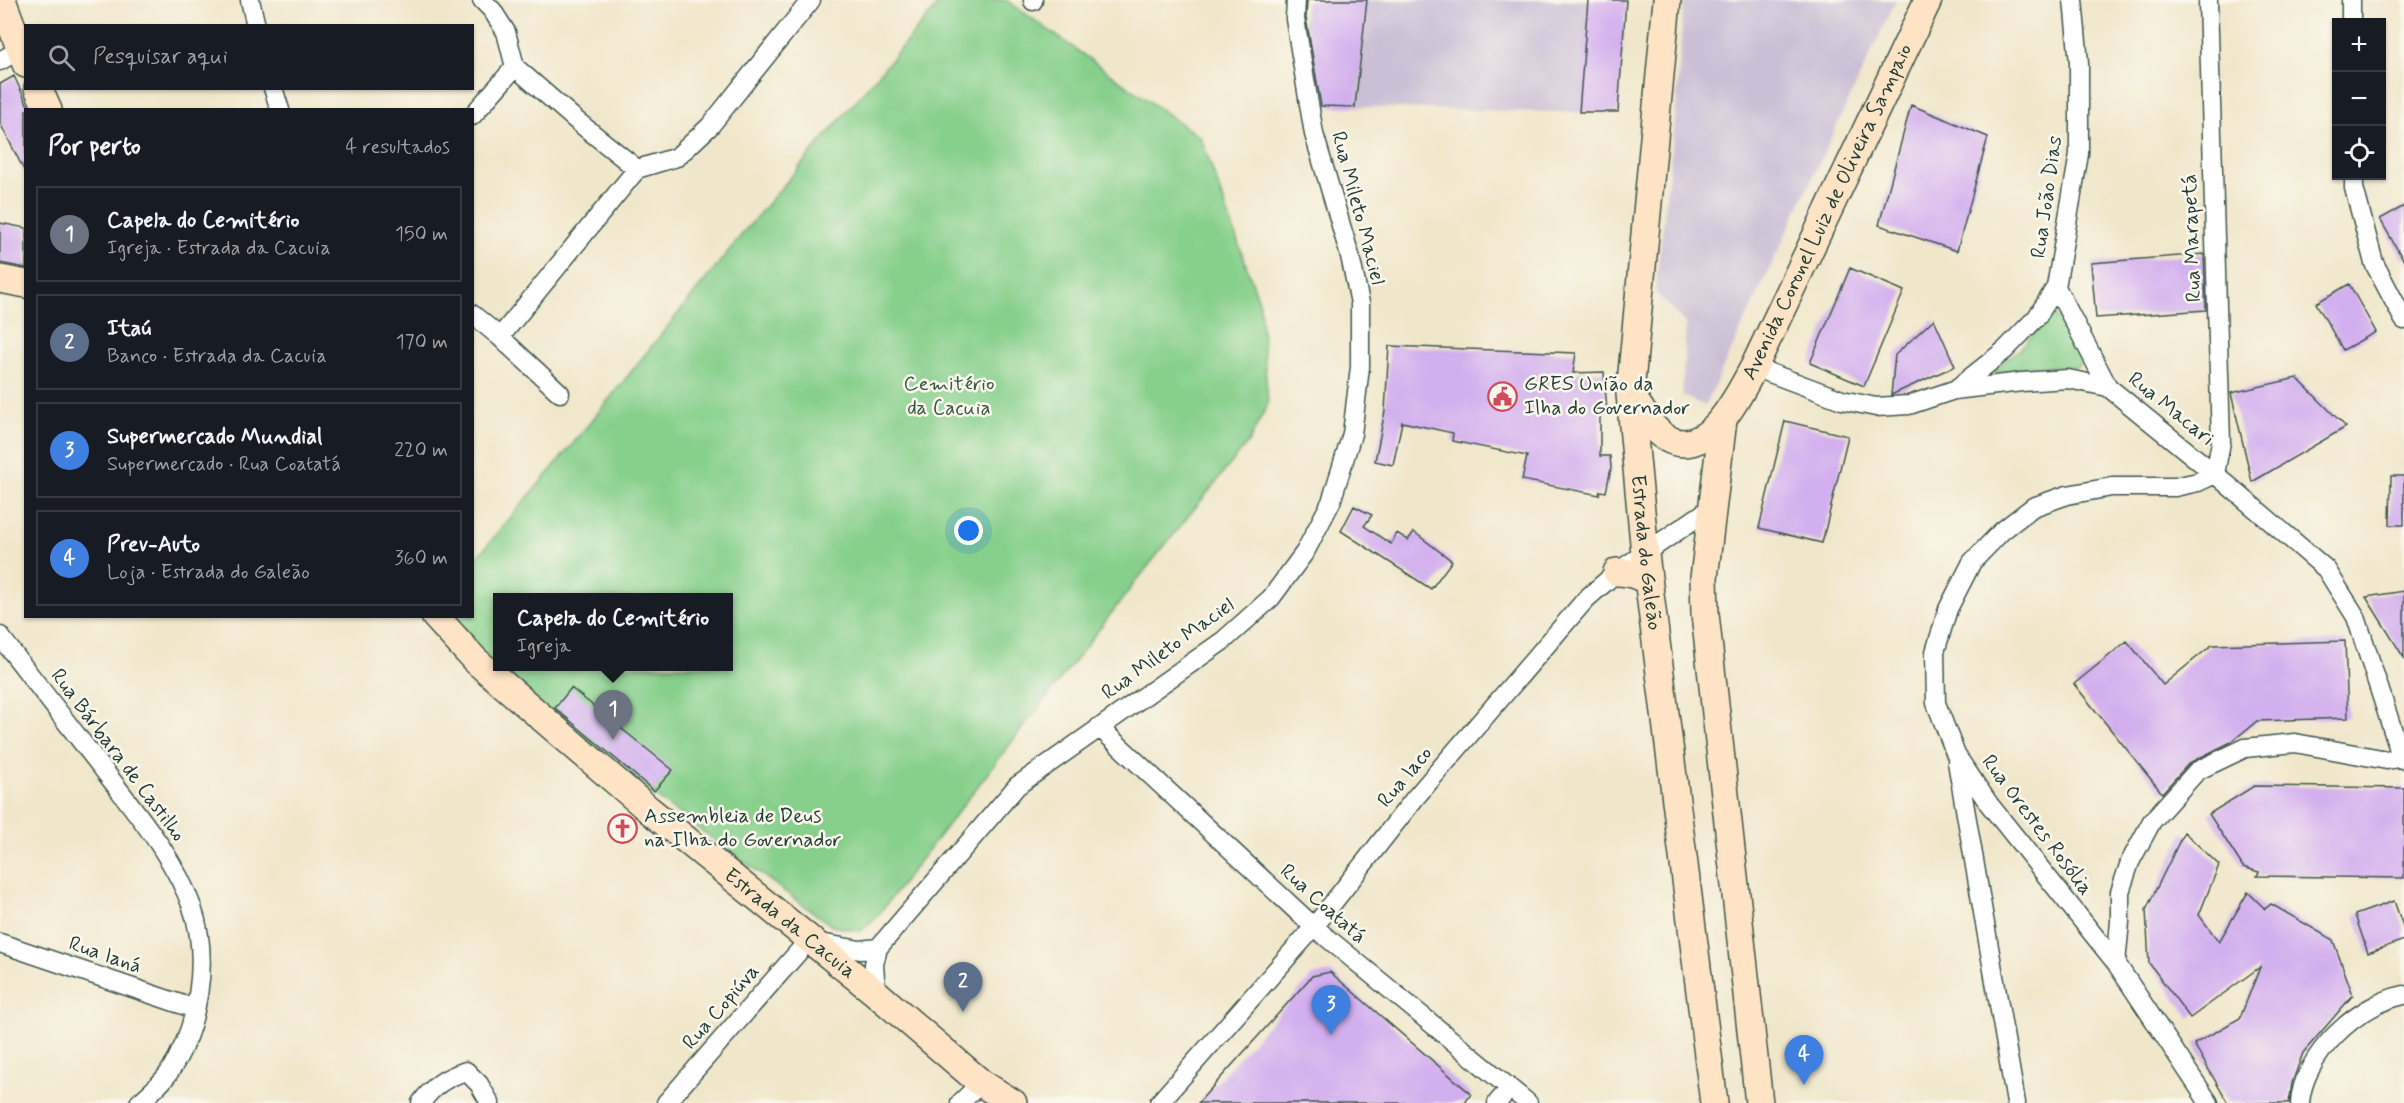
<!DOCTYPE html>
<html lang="pt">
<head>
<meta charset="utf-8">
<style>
  body { margin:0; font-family:Mynerve,sans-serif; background:#20242c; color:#f1f3f6 }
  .controls { position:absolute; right:18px; top:18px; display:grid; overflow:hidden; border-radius:0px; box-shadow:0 2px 4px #0004 }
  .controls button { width:54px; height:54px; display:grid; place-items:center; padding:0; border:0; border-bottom:2px solid #363941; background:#171b24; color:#f1f3f6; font:30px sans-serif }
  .you { position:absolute; left:969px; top:531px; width:21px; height:21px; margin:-15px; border:4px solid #fff; border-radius:50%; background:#1a73e8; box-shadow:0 0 0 9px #1a73e833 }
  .badge { display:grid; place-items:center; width:39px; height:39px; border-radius:50%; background:#d1495b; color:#fff; font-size:20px; font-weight:700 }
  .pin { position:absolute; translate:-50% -50px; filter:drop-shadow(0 2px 3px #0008) }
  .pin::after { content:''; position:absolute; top:32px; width:21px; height:18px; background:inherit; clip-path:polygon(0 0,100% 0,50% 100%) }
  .popup { position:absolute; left:493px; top:593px; width:240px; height:78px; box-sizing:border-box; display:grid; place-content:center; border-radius:0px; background:#171b24; filter:drop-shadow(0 2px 4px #0005); font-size:20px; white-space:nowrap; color:#9ea1a6 }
  .popup b { font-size:22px; color:#f1f3f6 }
  .popup::after { content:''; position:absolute; left:50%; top:100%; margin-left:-12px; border:12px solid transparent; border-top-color:#171b24 }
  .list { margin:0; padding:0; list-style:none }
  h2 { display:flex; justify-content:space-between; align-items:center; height:78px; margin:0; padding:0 24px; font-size:26px }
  h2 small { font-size:20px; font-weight:400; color:#9ea1a6 }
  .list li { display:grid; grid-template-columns:39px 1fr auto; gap:18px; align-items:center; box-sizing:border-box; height:96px; margin:0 12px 12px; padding:0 12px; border:2px solid #363941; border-radius:0px }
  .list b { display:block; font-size:22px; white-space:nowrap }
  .list p { margin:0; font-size:20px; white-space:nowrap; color:#9ea1a6 }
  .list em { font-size:20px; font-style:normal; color:#9ea1a6 }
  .icon { flex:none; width:33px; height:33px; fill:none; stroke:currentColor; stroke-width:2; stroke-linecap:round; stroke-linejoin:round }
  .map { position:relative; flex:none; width:2404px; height:1103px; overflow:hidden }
  .search { position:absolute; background:#171b24; box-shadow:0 2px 4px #0004; left:24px; top:24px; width:450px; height:66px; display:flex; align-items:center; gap:15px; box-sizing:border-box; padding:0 21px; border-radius:0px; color:#9ea1a6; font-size:22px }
  .panel { position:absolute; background:#171b24; box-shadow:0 2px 4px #0004; left:24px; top:108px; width:450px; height:510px; border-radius:0px }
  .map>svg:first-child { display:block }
  .industrial { fill:#cbbfd5 }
  .green { fill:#87d08c; stroke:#538660; stroke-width:1.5; fill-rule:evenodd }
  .building { fill:#d2afee }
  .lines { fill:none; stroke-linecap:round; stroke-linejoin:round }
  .minor-casing { stroke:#3e564b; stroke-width:21 }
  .secondary-casing { stroke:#3e564b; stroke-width:30 }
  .minor { stroke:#fff; stroke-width:18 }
  .secondary { stroke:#fee4c5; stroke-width:27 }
  .labels { text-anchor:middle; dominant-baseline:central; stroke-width:5; stroke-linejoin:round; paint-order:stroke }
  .street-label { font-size:21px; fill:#1f3d34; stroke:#fbf7ec }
  .park-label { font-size:21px; fill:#345a46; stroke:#fbf7ec }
  .poi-label { font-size:21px; fill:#1f3d34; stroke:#fbf7ec; text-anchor:start }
</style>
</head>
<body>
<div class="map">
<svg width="2404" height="1103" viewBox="0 0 2404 1103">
  <rect width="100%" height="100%" fill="#fbf7ec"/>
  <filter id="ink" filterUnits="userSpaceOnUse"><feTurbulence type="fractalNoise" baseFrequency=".0167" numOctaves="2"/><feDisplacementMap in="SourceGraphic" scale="12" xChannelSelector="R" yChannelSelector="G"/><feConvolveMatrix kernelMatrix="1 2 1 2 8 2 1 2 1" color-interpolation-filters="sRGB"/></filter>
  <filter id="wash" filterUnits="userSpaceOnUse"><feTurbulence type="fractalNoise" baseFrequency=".008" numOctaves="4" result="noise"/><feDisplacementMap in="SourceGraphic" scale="24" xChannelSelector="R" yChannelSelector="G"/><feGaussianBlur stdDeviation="1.35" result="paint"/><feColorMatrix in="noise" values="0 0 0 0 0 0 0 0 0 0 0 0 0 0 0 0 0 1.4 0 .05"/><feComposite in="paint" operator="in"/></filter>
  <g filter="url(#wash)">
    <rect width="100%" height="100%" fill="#f0e7cb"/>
    <path class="industrial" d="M1306,0H1626L1618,112H1552L1320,106L1302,37Z
      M1684,0H1896L1705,406L1682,396L1686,324L1655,292L1675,122Z"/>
    <path class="green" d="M942,0H1006L1201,138L1260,304L1268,404L1249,441L1137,580L878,915L861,931L832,926L668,806L476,655L448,617L472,616L473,562L572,445L748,227ZM498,598H728V666H498Z
      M2049,316L2060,318L2084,359L2077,367L2030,366L1991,374L1990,372L2020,349Z"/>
    <g id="blocks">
      <path class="building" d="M1307,0H1367L1355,107L1321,106L1306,18Z
        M1588,0H1626L1618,112H1579Z
        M14,76L30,110H26V174L0,123V84Z
        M1911,105L1988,137L1957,251L1879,225Z
        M2404,206V261L2380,219Z
        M0,223L26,228V268L0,263Z
        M2204,254L2206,310L2096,318L2091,263Z
        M1850,268L1904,291L1864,386L1810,363Z
        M2349,284L2376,332L2343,350L2316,303Z
        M1934,319L1955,366L1891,395L1895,355Z
        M1389,346L1576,353L1573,373L1604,372L1607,412H1600V456H1610L1611,468L1606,492L1600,491L1599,495L1522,480L1527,456L1452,441L1453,433L1402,422L1393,465L1375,461L1385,411Z
        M2297,378L2346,427L2252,482L2231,393Z
        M1785,421L1848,436L1822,543L1759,528Z
        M2391,476H2404V525H2390Z
        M1354,506L1372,515L1364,526L1391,544L1397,533L1408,540L1414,532L1452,561L1431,589L1341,531Z
        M2404,591V658L2366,597Z
        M2127,641L2163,685L2212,645L2345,641L2348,718L2257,721L2231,742L2189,763L2162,793L2074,684Z
        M571,688L673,770L654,791L555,708Z
        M2254,786L2404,788V878L2257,876L2259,872L2243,867L2209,814Z
        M2184,832L2219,865L2199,915L2219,942L2248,892L2265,909L2271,904L2333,940L2353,995L2303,1053L2292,1083L2289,1103H2228L2194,1044L2240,1018L2260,967L2190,1018L2149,963L2146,910Z
        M2394,901L2404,929V940L2368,953L2355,915Z
        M1330,972L1471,1094L1465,1103H1198L1312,976Z"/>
    </g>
  </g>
  <g filter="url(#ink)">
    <use href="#blocks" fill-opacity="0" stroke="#3e564b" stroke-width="1.5"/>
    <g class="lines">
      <defs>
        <path id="minor" d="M250,0L256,26
          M482,0L492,10L506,32L515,67L577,121L637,169
          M2073,0L2079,63V154L2056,287L2108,387
          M2208,0L2221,442L2215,474L2198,482L2175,487H2112L2067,495L2033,507L2002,531L1972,562L1948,609L1935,652L1936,703L1956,755L1989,804L2116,963L2209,1103
          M1033,1V0
          M2351,22V0
          M0,61L19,50
          M273,88L280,110
          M472,116L515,67
          M2354,176V188L2374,263L2404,320
          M472,314L500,337L560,393
          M500,337L637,169L677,157L710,126L811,0
          M1754,367L1842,400L1876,407L1909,405L1954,390L2022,382L2068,379L2108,387L2215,474L2326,569L2356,617L2402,759
          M1956,389L2005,350L2037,317L2056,287
          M0,636C35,682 71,728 106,773C138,815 174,857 192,907C210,959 199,1028 168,1074C160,1085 149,1094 139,1103
          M1099,727L1314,927L1528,1103
          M1957,762L2016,1103
          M0,943L195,1009
          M2116,963L2120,922V892L2130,862L2152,821L2197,771L2245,748L2295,743L2387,760L2404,757
          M876,993L874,964L878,948
          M421,1103C434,1085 445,1078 466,1071L479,1084L490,1103
          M666,1103L808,941L860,950L878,948L1017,786L1224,640L1271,598L1305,552L1331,502L1352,434L1360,367V303L1350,256L1314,134L1295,19L1296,0
          M960,1103L981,1083
          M1159,1103L1314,927L1415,798L1586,599L1617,572L1711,508
          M1497,1103L1509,1089
          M2300,1103C2303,1055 2358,1004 2404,995"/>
        <g id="secondary">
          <path d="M2,0L26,64"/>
          <path id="s1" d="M1667,0L1630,394L1645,554L1714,1103"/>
          <path d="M38,88L48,110"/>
          <path d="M0,279L26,284"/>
          <path id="s2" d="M1631,395C1641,409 1651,429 1666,438C1708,462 1739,394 1754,367L1928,0"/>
          <path d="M1723,420L1704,578L1705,614L1759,1103"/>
          <path d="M1617,572C1629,572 1639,575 1648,582"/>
          <path id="s3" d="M435,616L475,660L648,809L876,993L981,1083L1013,1103"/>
        </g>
      </defs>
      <use href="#minor" class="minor-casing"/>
      <use href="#secondary" class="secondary-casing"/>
      <use href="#minor" class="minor"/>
      <use href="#secondary" class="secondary"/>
    </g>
  </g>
  <defs>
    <symbol id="civic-ring" viewBox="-11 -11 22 22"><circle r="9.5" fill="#fbf7ec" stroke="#d1495b" stroke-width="1.5"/><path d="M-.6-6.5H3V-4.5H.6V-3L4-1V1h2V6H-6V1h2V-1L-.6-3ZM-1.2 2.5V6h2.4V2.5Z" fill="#d1495b"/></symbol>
    <symbol id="church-ring" viewBox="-11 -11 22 22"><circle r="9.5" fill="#fbf7ec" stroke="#d1495b" stroke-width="1.5"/><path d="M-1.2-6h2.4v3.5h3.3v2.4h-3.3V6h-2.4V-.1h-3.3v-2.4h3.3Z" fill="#d1495b"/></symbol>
  </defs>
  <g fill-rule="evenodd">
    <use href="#civic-ring" x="1486" y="380" width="33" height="33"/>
    <use href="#church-ring" x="606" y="812" width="33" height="33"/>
  </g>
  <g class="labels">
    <g class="street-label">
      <text transform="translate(2047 197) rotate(-82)">Rua João Dias</text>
      <text transform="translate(1358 208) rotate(75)">Rua Mileto Maciel</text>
      <text stroke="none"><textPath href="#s2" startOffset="354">Avenida Coronel Luiz de Oliveira Sampaio</textPath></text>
      <text transform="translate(2192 238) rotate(-92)">Rua Marapetá</text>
      <text transform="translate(2171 409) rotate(39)">Rua Macari</text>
      <text stroke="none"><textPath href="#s1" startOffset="555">Estrada do Galeão</textPath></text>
      <text transform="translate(1168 649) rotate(-36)">Rua Mileto Maciel</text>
      <text transform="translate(118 755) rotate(53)">Rua Bárbara de Castilho</text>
      <text transform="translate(1405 777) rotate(-50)">Rua Iaco</text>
      <text transform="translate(2037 825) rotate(53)">Rua Orestes Rosólia</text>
      <text transform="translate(1323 904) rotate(42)">Rua Coatatá</text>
      <text stroke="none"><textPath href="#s3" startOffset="470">Estrada da Cacuia</textPath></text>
      <text transform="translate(105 955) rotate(19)">Rua Ianá</text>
      <text transform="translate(721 1007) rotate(-49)">Rua Copiúva</text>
    </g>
    <g class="park-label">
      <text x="949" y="384">Cemitério<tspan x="949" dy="24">da Cacuia</tspan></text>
    </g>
    <g class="poi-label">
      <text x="1524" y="384">GRES União da<tspan x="1524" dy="24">Ilha do Governador</tspan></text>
      <text x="644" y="816">Assembleia de Deus<tspan x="644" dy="24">na Ilha do Governador</tspan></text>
    </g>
  </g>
</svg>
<div class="controls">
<button>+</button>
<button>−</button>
<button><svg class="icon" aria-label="locate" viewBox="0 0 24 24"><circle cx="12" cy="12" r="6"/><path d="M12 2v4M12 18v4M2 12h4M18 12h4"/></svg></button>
</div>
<div class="you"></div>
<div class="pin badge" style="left:613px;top:740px;background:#6b7280">1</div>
<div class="popup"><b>Capela do Cemitério</b>Igreja</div>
<div class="pin badge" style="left:963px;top:1012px;background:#5c6f8a">2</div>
<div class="pin badge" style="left:1331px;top:1035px;background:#3f7fe0">3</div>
<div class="pin badge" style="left:1804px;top:1085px;background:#3f7fe0">4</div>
<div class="search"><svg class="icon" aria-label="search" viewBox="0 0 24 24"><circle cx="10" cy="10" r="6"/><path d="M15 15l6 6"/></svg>Pesquisar aqui</div>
<section class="panel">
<h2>Por perto<small>4 resultados</small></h2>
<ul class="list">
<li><span class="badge" style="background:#6b7280">1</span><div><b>Capela do Cemitério</b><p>Igreja · Estrada da Cacuia</p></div><em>150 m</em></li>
<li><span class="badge" style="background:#5c6f8a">2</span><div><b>Itaú</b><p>Banco · Estrada da Cacuia</p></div><em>170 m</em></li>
<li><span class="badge" style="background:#3f7fe0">3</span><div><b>Supermercado Mundial</b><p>Supermercado · Rua Coatatá</p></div><em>220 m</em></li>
<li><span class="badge" style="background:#3f7fe0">4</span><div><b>Prev-Auto</b><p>Loja · Estrada do Galeão</p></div><em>360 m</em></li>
</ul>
</section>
</div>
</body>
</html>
